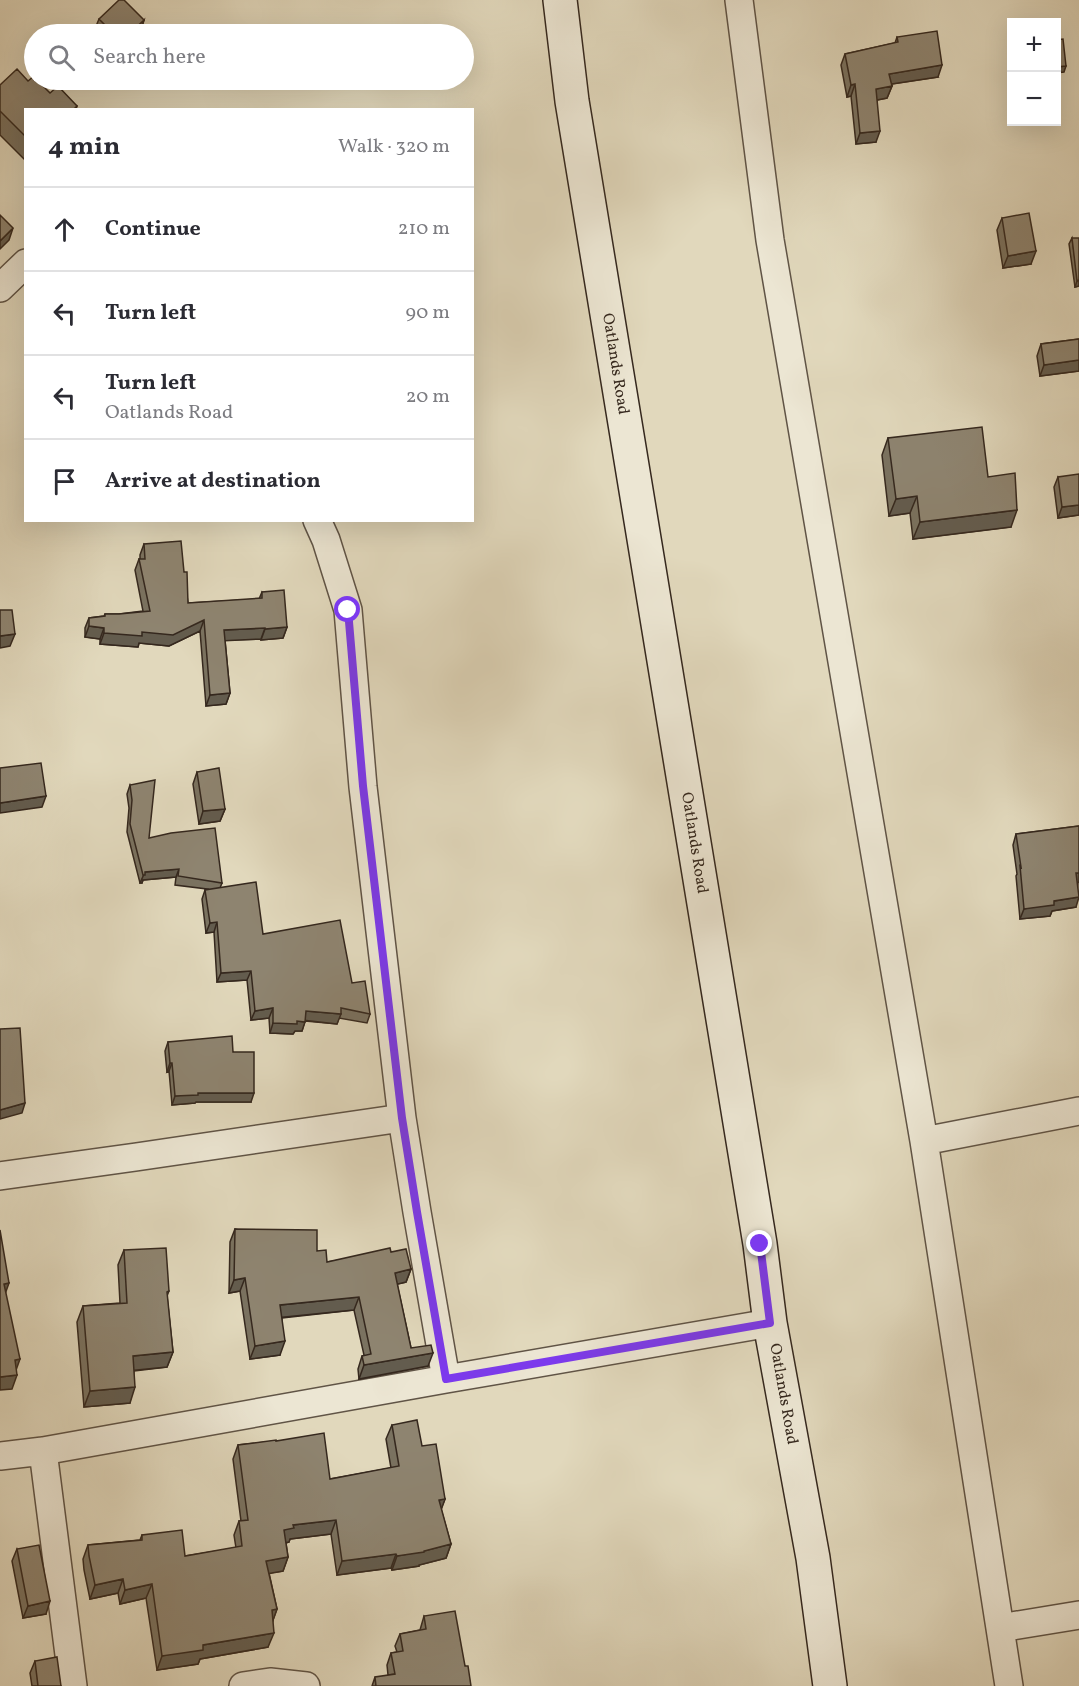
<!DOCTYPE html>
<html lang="en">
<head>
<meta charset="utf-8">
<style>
  body { margin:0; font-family:Vollkorn,serif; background:#f2f2f3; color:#2b2b33 }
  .controls { position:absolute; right:18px; top:18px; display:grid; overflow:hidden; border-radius:0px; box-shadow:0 6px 24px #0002 }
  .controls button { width:54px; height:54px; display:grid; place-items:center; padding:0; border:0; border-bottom:2px solid #e1e1e2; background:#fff; color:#2b2b33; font:30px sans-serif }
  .stop { position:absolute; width:18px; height:18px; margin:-14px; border:4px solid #7c3aed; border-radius:50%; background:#fff }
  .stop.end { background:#7c3aed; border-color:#fff; box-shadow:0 2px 6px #0008 }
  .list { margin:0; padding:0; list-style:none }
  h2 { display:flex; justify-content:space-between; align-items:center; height:78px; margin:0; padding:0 24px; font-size:26px }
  h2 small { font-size:20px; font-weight:400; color:#7c7c81 }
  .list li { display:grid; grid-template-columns:39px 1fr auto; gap:18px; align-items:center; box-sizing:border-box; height:84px; padding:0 24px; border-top:2px solid #e1e1e2 }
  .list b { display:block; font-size:22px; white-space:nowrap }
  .list p { margin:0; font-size:20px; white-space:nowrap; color:#7c7c81 }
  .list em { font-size:20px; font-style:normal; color:#7c7c81 }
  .icon { flex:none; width:33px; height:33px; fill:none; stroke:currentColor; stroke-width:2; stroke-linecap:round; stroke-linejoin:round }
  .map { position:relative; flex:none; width:1079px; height:1686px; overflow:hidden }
  .search { position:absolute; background:#fff; box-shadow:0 6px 24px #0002; left:24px; top:24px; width:450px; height:66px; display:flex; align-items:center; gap:15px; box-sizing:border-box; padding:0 21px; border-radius:33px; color:#7c7c81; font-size:22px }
  .panel { position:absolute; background:#fff; box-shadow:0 6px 24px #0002; left:24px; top:108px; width:450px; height:414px; border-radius:0px }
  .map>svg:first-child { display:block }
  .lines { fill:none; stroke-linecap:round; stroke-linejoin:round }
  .street-casing { stroke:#605446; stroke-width:30 }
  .secondary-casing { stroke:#35281e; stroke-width:36 }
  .street { stroke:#ece6d3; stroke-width:27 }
  .secondary { stroke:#ece6d3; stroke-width:33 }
  .wall { fill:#7a7260; stroke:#35281e; stroke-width:1.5 }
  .shaded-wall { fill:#635c4e; stroke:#35281e; stroke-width:1.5 }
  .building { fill:#8e8470; stroke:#35281e; stroke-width:1.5 }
  .route { stroke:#7c3aed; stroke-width:8 }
  .labels { text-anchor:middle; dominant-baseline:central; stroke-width:4.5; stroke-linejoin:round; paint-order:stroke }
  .street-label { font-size:16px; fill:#35281e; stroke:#ece6d3 }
</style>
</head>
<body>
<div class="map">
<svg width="1079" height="1686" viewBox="0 0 1079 1686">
  <rect width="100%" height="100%" fill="#e1d8bc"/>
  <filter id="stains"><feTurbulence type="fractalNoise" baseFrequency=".00333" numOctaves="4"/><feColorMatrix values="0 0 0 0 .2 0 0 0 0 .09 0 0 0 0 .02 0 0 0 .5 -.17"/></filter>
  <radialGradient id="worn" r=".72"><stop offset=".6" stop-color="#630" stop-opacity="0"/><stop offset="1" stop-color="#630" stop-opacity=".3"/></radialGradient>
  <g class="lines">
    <defs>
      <path id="street" d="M739,0L770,240L924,1141L1009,1686
        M0,288L26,263
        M317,520L326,540L348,610L363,787L402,1118
        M924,1141L1079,1111
        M0,1176L136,1157L402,1118L417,1212L446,1379
        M43,1451L73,1686
        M0,1456L43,1451L446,1379L770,1323
        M1000,1628L1079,1615
        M243,1686L270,1682L306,1686"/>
      <path id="secondary" d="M560,0L572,101L760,1244L770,1323L813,1558L830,1686"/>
    </defs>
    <use href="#street" class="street-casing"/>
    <use href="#secondary" class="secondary-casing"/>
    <use href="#street" class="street"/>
    <use href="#secondary" class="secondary"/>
  </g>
  <path class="wall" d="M99,19L144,20L140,33L138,34H97L94,31Z
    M897,37L938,77L891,84L892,86L887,98L877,100L876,142L856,144L851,96L847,97L841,65L845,54L895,43Z
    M28,81L50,93L77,106L76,110H26V161L0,135V85Z
    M1002,218L1031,264L1003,268L997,230Z
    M1072,238L1079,286L1075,287L1069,244Z
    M1079,339V371L1040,376L1037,356L1041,344Z
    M888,438L988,477L1011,527L913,539L910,513L889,516L882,455Z
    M1058,477L1079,515L1058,518L1054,487Z
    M144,544L184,572L188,603L259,599L262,592L287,627L283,638L261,640V639L225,640L230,693L226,704L206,706L200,631L169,646L139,643L138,647L100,644V639L85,637V628L89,618L104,616L105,614H119L143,611L135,570L139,559H140V555Z
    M197,772L225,809L220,821L199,824L193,784Z
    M130,785L149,838L222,883L220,888L263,934L352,983L370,1014L367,1023L339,1018L337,1024L305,1021L302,1031H295L293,1034L270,1033L269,1018L251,1020L247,980L217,982L214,932L206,933L202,899L205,890L207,889L175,885L176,877L143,880L142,883H140L127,832L129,808L127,794Z
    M1079,826V882L1078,883L1076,907L1052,911L1050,916L1020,919L1016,876L1017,874L1013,845L1016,834Z
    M168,1042L233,1052L251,1102H196L195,1103L172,1105L169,1071L167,1072L165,1051Z
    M235,1229L317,1251L327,1262L391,1252L411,1269L406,1282L397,1284L411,1348L428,1366L359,1379L358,1369L362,1356L364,1355L354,1310L282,1318L280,1355L250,1359L240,1291L229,1293L230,1242Z
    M124,1250L169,1291L167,1296L173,1352L167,1367L134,1371L130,1403L84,1407L77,1322L83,1306L120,1303L118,1265Z
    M392,1425L422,1446L445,1499L441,1509L451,1544L446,1558L419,1565V1566L392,1570L391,1568L337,1575L331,1534L290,1539L289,1542L286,1543L288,1557L283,1571L269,1573L277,1609L273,1620L268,1647L200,1659L198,1664L157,1670L146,1598L120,1604L118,1593L90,1599L84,1570L83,1559L88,1545L140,1540L142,1535L185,1556L236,1548L234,1535L239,1521H241L233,1459L238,1445L276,1441L330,1479L391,1468L386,1439Z
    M17,1549L46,1614L23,1618L12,1561Z
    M424,1616L465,1666L388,1675L387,1665L391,1653L397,1652L395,1646L400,1634L420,1630Z
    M35,1661L61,1686H32L30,1673Z
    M375,1677L376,1686H372Z"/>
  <path class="shaded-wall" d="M144,20L140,33L138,34H129Z
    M942,65L938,77L885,85L889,74Z
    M1066,66L1064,72L1056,73V67Z
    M855,84L851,96L847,97L851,85Z
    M892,86L887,98L872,101L876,89Z
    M880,131L876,142L856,144L860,133Z
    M13,228L9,240L0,249V241Z
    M1036,251L1031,264L1003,268L1008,256Z
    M1079,280V286L1075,287L1077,281Z
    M1079,360V371L1040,376L1044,365Z
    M917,496L910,513L889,516L896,499Z
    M1079,505V515L1058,518L1062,507Z
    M1017,510L1011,527L913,539L920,522Z
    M204,620L200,631L169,646L139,643L138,647L100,644L104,633L142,632Z
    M89,626L104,628L100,639L85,637Z
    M287,627L283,638L261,640L265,629Z
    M265,628L261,639L220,641L224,630Z
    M15,634L10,646L0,648V636Z
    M230,693L226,704L206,706L210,695Z
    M46,796L42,807L0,813V803Z
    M225,809L220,821L199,824L203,811Z
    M179,869L176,877L143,880L142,883H140L145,872Z
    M1076,873H1079V882L1072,883Z
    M1079,897L1076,907L1052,911L1050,916L1020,919L1024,909L1054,901Z
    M217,922L214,932L206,933L210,923Z
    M251,971L247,980L217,982L221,973Z
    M273,1008L269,1018L251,1020L255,1011Z
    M306,1011L341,1014L337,1024L302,1020Z
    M297,1021L305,1022L302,1031H295L293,1034L270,1033L273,1023Z
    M170,1063H172L169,1071L167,1072Z
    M198,1093H254L251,1102H196L195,1103L172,1105L175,1096Z
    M25,1103L22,1113L0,1119V1110Z
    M411,1269L406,1282L390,1286L395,1273Z
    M245,1278L240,1291L229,1293L234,1280Z
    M9,1283L4,1297V1284Z
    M359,1297L354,1310L275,1318L280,1305Z
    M285,1341L280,1355L250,1359L255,1346Z
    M173,1352L167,1367L127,1371L133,1356Z
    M433,1353L428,1366L359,1379L364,1365Z
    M20,1359L15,1373V1360Z
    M17,1375L12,1389L0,1390V1377Z
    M135,1387L130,1403L84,1407L90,1391Z
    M445,1499L440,1513L439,1500Z
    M336,1520L331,1534L290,1539L289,1542L279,1544L284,1530L293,1525Z
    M451,1544L446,1558L419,1565V1566L392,1570L397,1556L424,1551Z
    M396,1554L391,1568L337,1575L342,1561Z
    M288,1557L283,1571L261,1575L266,1561Z
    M123,1579L118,1593L90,1599L95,1585Z
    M152,1584L146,1598L120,1604L125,1590Z
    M50,1601L46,1614L23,1618L28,1606Z
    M277,1609L272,1623V1610Z
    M274,1633L268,1647L200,1659L198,1664L157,1670L162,1656L203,1645Z"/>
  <path class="building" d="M119,0H124L144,20L129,34H114L99,19Z
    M937,31L942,65L889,74L892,86L876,89L880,131L860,133L855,84L851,85L845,54L898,42L897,37Z
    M1063,39L1066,66L1056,67V40Z
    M17,69L28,81L34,76V80H37L50,93L58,86L77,106L73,110H26V137L0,111V85Z
    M1029,213L1036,251L1008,256L1002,218Z
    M0,215L13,228L0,241Z
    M1072,238H1079V280L1077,281Z
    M1079,339V360L1044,365L1041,344Z
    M982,427L988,477L1015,473L1017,510L920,522L917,496L896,499L888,438Z
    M1079,474V505L1062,507L1058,477Z
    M181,541L184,572H187L188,603L262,598V592L284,590L287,627L265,629V628L224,630L230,693L210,695L204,620L173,635L142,632V636L104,633V628L89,626V618L105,616V614H119L150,611L139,559H145L144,544Z
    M0,610H12L15,634L0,636Z
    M41,763L46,796L0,803V768Z
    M219,768L225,809L203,811L197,772Z
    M155,780L149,838L171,833L215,828L222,883L178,876L179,869L145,872V875H143L130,824L132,800L130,785Z
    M1079,826V873H1076L1079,897L1054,901V905L1024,909L1020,866L1021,867L1016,834Z
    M256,882L263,934L340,920L352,983L365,981L370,1014L341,1008V1014L306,1011L305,1022L297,1021V1024L273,1023V1008L255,1011L251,971L221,973L217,922L210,923L205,890Z
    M20,1028L25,1103L0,1110V1029Z
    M232,1036L233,1052H254V1093H198V1095L175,1096L172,1063H170L168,1042Z
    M235,1229L317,1230V1251L326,1250L327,1262L390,1248L391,1252L406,1249L411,1269L395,1273L411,1348L431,1345L433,1353L364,1365L362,1356L371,1354L359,1297L280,1305L285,1341L255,1346L245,1278L234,1280Z
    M0,1230L9,1283L4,1284L20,1359L15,1360L17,1375L0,1377Z
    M166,1248L169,1291L167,1292L173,1352L133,1356L135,1387L90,1391L83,1306L127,1303L124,1250Z
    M417,1420L422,1446L436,1444L445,1499L439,1500L451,1544L424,1551V1552L397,1556L396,1554L342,1561L336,1520L293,1525L294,1528L284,1530L288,1557L266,1561L277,1609L272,1610L274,1633L203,1645V1650L162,1656L152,1584L125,1590L123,1579L95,1585L89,1556L88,1545L142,1540V1535L182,1530L185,1556L242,1546L239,1521L248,1520L238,1445L276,1440V1441L324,1433L330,1479L399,1466L392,1425Z
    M39,1545L50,1601L28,1606L17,1549Z
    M455,1611L465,1666H468L471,1686H376L375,1677L395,1674L391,1653L403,1651L400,1634L426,1629L424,1616Z
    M57,1657L61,1686H38L35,1661Z"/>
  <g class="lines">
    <path class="route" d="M348,610L363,786L402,1118L417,1212L446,1379L770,1323L760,1244"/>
  </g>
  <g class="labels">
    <g class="street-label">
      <text transform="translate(615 364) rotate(81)">Oatlands Road</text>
      <text transform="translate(694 843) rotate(81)">Oatlands Road</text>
      <text transform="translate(783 1394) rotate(80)">Oatlands Road</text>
    </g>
  </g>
  <rect width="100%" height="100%" filter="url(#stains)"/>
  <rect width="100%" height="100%" fill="url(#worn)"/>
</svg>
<div class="controls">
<button>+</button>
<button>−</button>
</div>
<div class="stop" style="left:348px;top:610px"></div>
<div class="stop end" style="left:760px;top:1244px"></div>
<div class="search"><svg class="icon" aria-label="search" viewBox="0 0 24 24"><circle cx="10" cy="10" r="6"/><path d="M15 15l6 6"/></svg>Search here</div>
<section class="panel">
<h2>4 min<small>Walk · 320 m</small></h2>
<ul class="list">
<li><svg class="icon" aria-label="ahead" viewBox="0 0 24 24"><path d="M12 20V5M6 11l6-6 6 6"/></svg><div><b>Continue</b></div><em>210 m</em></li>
<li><svg class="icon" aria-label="left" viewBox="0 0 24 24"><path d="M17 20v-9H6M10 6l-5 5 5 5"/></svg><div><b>Turn left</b></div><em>90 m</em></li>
<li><svg class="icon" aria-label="left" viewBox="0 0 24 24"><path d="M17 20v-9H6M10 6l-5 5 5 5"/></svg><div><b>Turn left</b><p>Oatlands Road</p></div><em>20 m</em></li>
<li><svg class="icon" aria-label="arrive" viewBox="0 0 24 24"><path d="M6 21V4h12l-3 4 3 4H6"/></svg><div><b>Arrive at destination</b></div></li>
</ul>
</section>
</div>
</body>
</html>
